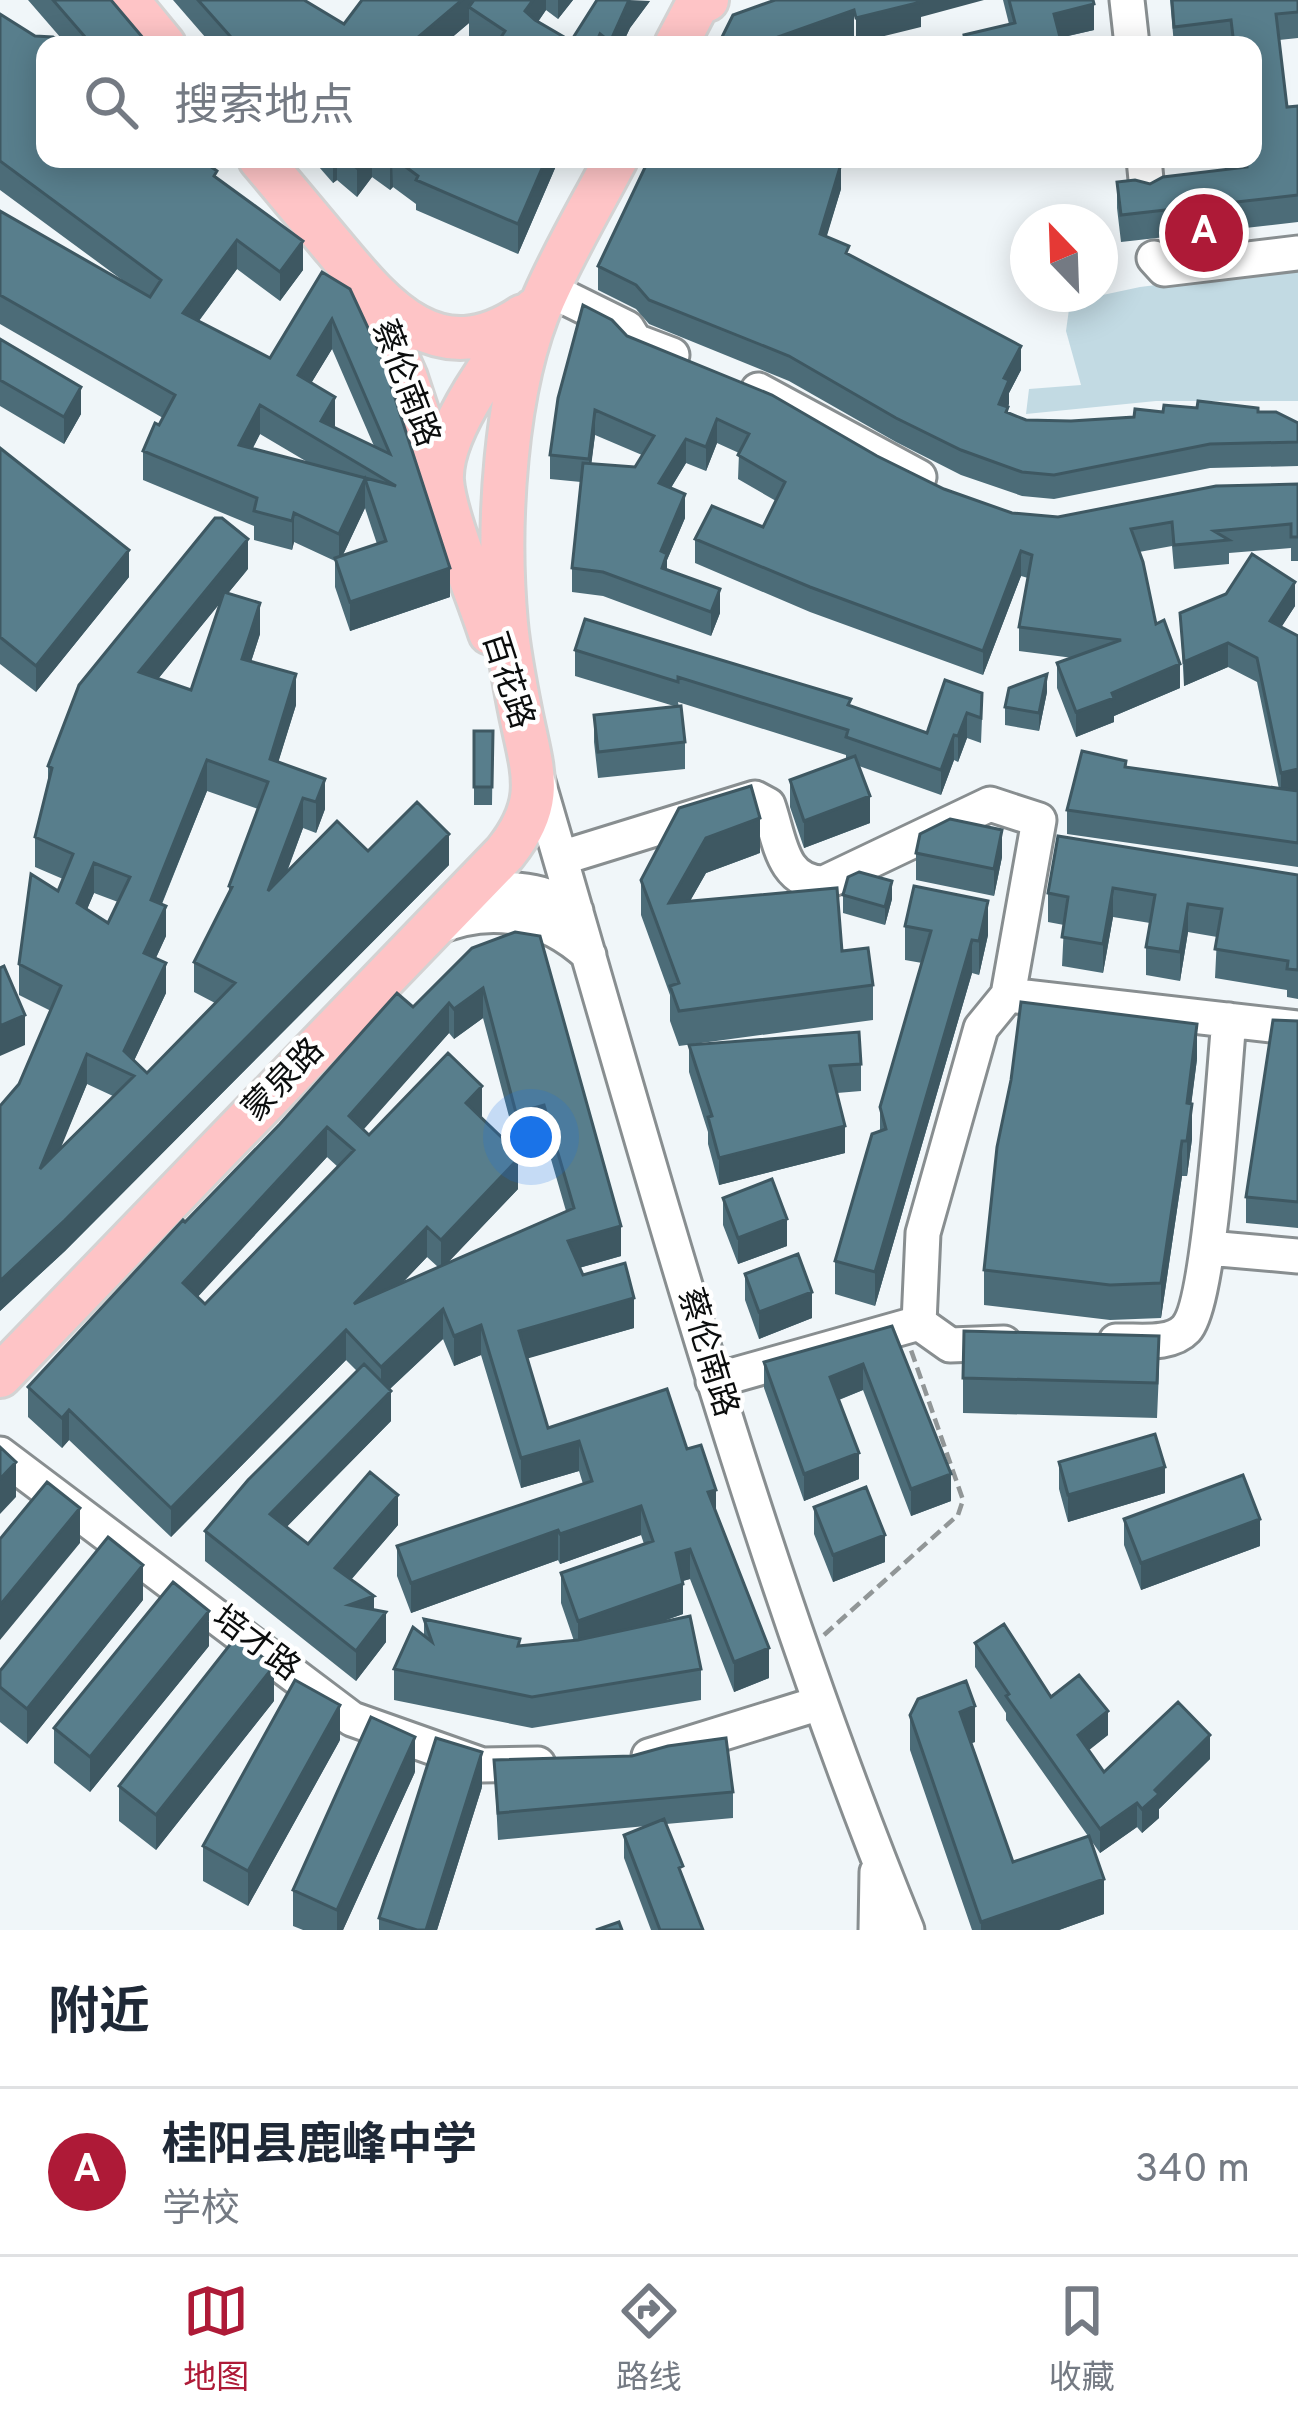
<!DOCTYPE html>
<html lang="zh">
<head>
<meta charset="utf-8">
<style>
  body { margin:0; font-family:Overpass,"Noto Sans SC",sans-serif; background:#f2f2f3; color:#1f2937 }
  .compass { position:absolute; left:1010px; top:204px; width:108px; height:108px; border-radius:50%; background:#fff; box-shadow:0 6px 30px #0003; rotate:337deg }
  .you { position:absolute; left:531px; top:1137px; width:42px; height:42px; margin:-30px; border:9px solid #fff; border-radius:50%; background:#1a73e8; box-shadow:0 0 0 18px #1a73e833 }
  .badge { display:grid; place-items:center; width:78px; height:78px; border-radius:50%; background:#ae1a37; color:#fff; font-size:39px; font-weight:700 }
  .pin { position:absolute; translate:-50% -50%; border:6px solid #fff; box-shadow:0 3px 12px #0006 }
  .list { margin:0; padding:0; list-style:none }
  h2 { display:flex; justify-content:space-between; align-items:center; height:156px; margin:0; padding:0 48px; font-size:51px }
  h2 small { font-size:39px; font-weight:400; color:#747a83 }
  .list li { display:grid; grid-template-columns:78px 1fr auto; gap:36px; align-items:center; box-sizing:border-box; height:168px; padding:0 48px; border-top:3px solid #e0e1e3 }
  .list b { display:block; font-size:45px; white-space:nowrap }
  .list p { margin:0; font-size:39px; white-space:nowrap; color:#747a83 }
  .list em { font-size:39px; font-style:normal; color:#747a83 }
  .icon { flex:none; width:66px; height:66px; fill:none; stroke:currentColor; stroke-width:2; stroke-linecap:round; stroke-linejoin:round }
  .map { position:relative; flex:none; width:1298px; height:1930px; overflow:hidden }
  .search { position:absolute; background:#fff; box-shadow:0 6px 30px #0003; left:36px; right:36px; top:36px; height:132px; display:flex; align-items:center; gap:30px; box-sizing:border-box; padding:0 42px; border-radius:24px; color:#747a83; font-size:45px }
  .sheet { height:324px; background:#fff }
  nav { display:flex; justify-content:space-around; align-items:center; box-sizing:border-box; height:168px; border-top:3px solid #e0e1e3; background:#fff; font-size:33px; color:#747a83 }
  nav a { display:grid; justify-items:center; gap:6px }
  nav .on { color:#ae1a37 }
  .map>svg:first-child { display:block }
  .green { fill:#c2dae3 }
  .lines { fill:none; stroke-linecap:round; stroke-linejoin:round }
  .minor-casing { stroke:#888e90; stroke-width:39 }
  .major-casing { stroke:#d3d3d3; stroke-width:48 }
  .path { stroke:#919697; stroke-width:4.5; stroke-dasharray:12 6; stroke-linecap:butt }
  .minor { stroke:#fff; stroke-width:33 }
  .major { stroke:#fec4c6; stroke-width:42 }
  .wall { fill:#4c6c78; fill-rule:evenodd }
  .shaded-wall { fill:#3e5862 }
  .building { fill:#587e8c; stroke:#3e5862; stroke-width:3; fill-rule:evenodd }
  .labels { text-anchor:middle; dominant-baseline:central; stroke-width:9; stroke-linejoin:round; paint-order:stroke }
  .street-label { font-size:33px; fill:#0b0d0d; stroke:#fff }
</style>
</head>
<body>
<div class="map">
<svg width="1298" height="1930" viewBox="0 0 1298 1930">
  <rect width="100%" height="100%" fill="#f0f6f9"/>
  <path class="green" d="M1298,267V401H1156L1026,414L1029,389L1081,385L1066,331L1070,302L1140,287Z"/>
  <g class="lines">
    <defs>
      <path id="minor" d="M1127,0L1132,45
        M1144,159L1147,190
        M1154,258L1164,269L1298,253
        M548,289L627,328L635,341L672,355
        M758,390L919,477
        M536,775C650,1163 754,1555 907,1930
        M561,858L755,798L768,805C780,839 781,883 824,883L990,804L1039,820L1008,995L1298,1028
        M459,903C499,883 540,886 576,911
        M433,929C489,904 545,914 589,955
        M1208,1248L1298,1256
        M1116,1341C1138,1340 1170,1346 1186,1329C1211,1302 1224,1070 1229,1020
        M1004,1343L950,1345L919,1323L923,1233L981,1028L1008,995
        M713,1381L919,1323
        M0,1454L352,1719L482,1765L538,1764
        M649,1756L820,1703
        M876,1930L877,1872"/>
      <path id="major" d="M127,0L164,45
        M676,45L698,3L707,0
        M260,159C284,188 308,216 332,245C383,306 437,374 523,316
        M372,301L406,378L441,484
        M490,633C478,595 445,518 442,481C439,430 502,348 534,310
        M0,1376L505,853C546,802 533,773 521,715C515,685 509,655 506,624C497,528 504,387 544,298C565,250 592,205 616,159"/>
    </defs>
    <use href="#minor" class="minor-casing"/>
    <use href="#major" class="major-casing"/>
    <path class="path" d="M824,1635L958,1515L963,1500L911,1350"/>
    <use href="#minor" class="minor"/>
    <use href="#major" class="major"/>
  </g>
  <path class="wall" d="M28,0H111L149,45H67Z
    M173,0H304L344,24L362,0H573L558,19L546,10L538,22L571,41L650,1L630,28L622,45H483L469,36V23L443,45H212Z
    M1003,0H1093L1094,30L1060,38L1062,45H964V35L1009,24Z
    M1170,0H1298V38L1279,40L1287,107L1298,106V222L1121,242L1117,208V182L1150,184L1245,167L1244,159H1253V45H1174Z
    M0,14L212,159L210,166L217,178L303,270L280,301L237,269L199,321L270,358L322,272L450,597L350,631L335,587V561L294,542L292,550L254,540V526L143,480V451L163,418L0,324V211L129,285L0,190ZM332,349L374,446L335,428L311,383ZM260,434L309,463L253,448ZM365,508L377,544L343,555Z
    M312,159H467L480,165L483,159H559L518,254L416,210V204L393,187L390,190L372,177L357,197L337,180L333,183Z
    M1057,159H1100V162H1057Z
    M841,189L826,237L849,255L1021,370L1009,393L1008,413L1026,420L1071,421L1134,417L1163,412H1258L1298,423V466L1210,468L1054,499L1022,496L961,475L896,442L789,381L649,324L636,309L598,290V266Z
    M627,336L944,489L1012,513L1058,517L1298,484V561H1291V548L1229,553V564L1174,569L1172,546L1139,552L1156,624L1180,688L1114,716V722L1076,737L1057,688V663L1073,658L1019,651V627L1028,578L1021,576L983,675L810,612L695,563V539L763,527L776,501L738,479L739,453L717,443L706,471L686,463L671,488L685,518L667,560V570L720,613L711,636L603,596L572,592V568L581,482L550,479V455ZM595,435L642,455L635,467L591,464Z
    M0,339L81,414L64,444L0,406Z
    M0,448L129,577L36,692L0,664Z
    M248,569L228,593L260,634L251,662L296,705L278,762L325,809L316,833L303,828L287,872L368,851L449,865L65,1251L0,1311V1106L19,1084L51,1011L19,995V964L63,879L35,867V837L48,787V766ZM220,603L191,690L158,679ZM207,791L258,809L229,886V893L194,962V992L215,1003L147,1073L134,1061L166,993L156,958L166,936L162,904ZM94,893L118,902L108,923L87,909ZM87,1084L113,1096L60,1148Z
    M1295,606L1281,627L1298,636V867L1067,834V810L1126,767L1279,789L1257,682L1228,667L1184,686L1180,613Z
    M575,650L851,706L927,733L945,680L982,718L981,743L967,738L958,762L954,760L941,795L859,766L870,823L804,848L790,807V780L846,759V755L678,702L685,742V769L598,778L594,742V715L674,706L575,676Z
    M1047,692L1039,731L1005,725V707Z
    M474,731H493L492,805H474Z
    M760,853L706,873L690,901L842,951L873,985V1020L679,1046L670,1021V995L641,915V880Z
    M916,853L1002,857L994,896L916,880Z
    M1298,875V999L1287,997V990L1215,978L1217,937L1188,932L1180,981L1146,975V947L1150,923L1113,917L1103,973L1062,966L1064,925L1048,922V893Z
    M843,895L892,899L885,925L843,913Z
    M905,926L988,935L979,975L972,973L875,1306L835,1294V1261L880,1131V1107L922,963L905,960Z
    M472,948L621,1256L579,1268L583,1275L634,1328L527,1358L548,1428L687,1449L716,1512L769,1678L734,1692L690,1579L682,1581L683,1614L658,1623L701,1669V1700L532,1728L394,1700V1669L424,1635V1619L520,1646L574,1641L561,1603V1573L644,1544L641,1535L560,1564L558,1560L411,1613L397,1576V1546L583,1484L579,1471L521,1488L481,1355L454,1366L443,1339L390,1389L391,1421L286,1527L308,1544L398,1525L351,1580L374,1610L386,1642L356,1681L205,1561V1531L357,1371L346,1360L171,1537L69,1440L62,1448L28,1417V1387L185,1222L413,1007ZM483,1018L516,1143L544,1135L566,1211L446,1264L518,1189L481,1117L482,1116L369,1135L363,1129L449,1033L454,1039ZM327,1157L338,1167L205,1304L197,1297ZM427,1257L438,1267L402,1283Z
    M1298,1021V1228L1246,1223V1197Z
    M689,1045L861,1064V1091L837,1093L845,1153L719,1185L708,1144V1132L689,1072Z
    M1197,1059L1191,1104L1192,1139L1187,1176H1182L1161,1318L1110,1320L984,1305V1270Z
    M723,1198L787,1246L738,1264L723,1225Z
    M745,1274L812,1318L759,1339L745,1300Z
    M892,1326L951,1501L911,1516L863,1390L839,1400L859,1479L804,1501L764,1388V1362Z
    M1159,1371L1157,1418L963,1413V1378Z
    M1059,1462L1165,1493L1068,1522L1059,1489Z
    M814,1507L885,1562L833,1582L814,1534Z
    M1124,1519L1260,1546L1141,1590L1124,1545Z
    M143,1600L27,1744L0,1722V1671Z
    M975,1643L1108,1735L1088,1750L1104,1772L1210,1759L1159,1809V1818L1142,1833L1137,1827L1100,1853L1090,1839L1104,1914L1059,1930H972L910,1750V1715L975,1742L971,1743L1013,1862L1088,1836L1006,1720V1713L975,1667Z
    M209,1646L90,1792L54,1763V1728Z
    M274,1701L156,1850L119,1821V1786Z
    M340,1740L248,1906L203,1881V1846Z
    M494,1760L733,1792V1818L666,1824L683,1879L703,1930H651L624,1858V1835L646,1826L498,1840Z
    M415,1772L343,1930H303L293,1926V1890Z
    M482,1787L437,1930H379V1918Z"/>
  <path class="shaded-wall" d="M462,0H476L469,7V23L443,45H409Z
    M533,0H546V10L525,40V11Z
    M558,0H573L558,19Z
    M629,0L650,1L630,28L622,45H610Z
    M919,0H984L921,17V27L856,43V18Z
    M1094,4V30L1054,39V14Z
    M854,10V36L828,45H778V37Z
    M333,159H337V180L333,183Z
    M364,159H372V177L357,197V168Z
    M392,159L393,187L390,190V161Z
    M546,159H559L518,254V224Z
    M841,164V189L820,259V234Z
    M237,240V269L183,342V313Z
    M303,241V270L280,301V272Z
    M332,319V349L298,405V375Z
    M1021,346V370L1009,393V404L999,428V404L1004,378Z
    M81,387V414L64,444V417Z
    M335,397V426L325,444L321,421Z
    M260,405V434L239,474V445Z
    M595,410V435L589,483V459Z
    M717,419V443L706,471V447Z
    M686,439V463L659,507V483Z
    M365,479V508L339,563V534Z
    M685,494V518L667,560V579L662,592L661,551Z
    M294,513V542L292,550V521Z
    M248,539V569L139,702V672Z
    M129,550V577L36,692V666Z
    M1021,551V576L983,675V651Z
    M450,568V597L350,631V602Z
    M1295,582V606L1270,645V621Z
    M720,589V613L711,636V612Z
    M260,603V634L242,689V659Z
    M1228,643V667L1184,686V662Z
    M1180,664V688L1114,716V722L1076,737V712L1112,693Z
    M296,674V705L270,789V759Z
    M1047,674V692L1039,731V713Z
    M967,713V738L958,762V736Z
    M954,735V760L941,795V770Z
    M207,760V791L151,930V900Z
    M1298,769V793L1281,797V773Z
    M325,779V809L316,833V802Z
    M870,796V823L804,848V821Z
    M303,798V828L268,921V891Z
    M760,818V853L706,873L669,938V903L706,838Z
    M1002,830V857L994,896V869Z
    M449,834V865L65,1251L0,1311V1281Z
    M94,863V893L77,933V903Z
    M892,881V899L885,925V907Z
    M1113,888V917L1103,973V944Z
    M988,901V935L979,975V941Z
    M1188,904V932L1180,981V952Z
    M166,906V936L144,983V953Z
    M972,940V973L875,1306V1272Z
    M166,963V993L128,1073L124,1051Z
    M483,988V1018L454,1039V1009Z
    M449,1003V1033L349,1146V1116Z
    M25,1015V1045L0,1056V1026Z
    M1197,1024V1059L1187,1138V1103Z
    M87,1054V1084L40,1199V1169Z
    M482,1086V1116L466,1132V1103Z
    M1192,1104V1139L1187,1176V1141Z
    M544,1105V1135L516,1143V1113Z
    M845,1126V1153L719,1185V1158Z
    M327,1127V1157L183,1313V1283Z
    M1182,1141V1176L1161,1318V1283Z
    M518,1159V1189L441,1270V1240Z
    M787,1219V1246L738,1264V1238Z
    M621,1226V1256L568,1271V1241Z
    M427,1227V1257L354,1334V1304Z
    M812,1292V1318L759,1339V1312Z
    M634,1298V1328L519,1361V1331Z
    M443,1309V1339L381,1397V1367Z
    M481,1325V1355L454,1366V1336Z
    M346,1330V1360L171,1537V1508Z
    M863,1364V1390L830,1403V1377Z
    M391,1391V1421L270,1544V1514Z
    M69,1410V1440L62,1448V1418Z
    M579,1441V1471L521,1488V1458Z
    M859,1453V1479L804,1501V1474Z
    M16,1462V1497L0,1514V1479Z
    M1165,1467V1493L1068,1522V1495Z
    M951,1474V1501L911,1516V1489Z
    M716,1490V1519L708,1492Z
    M398,1495V1525L335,1598V1568Z
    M641,1506V1535L560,1564V1534Z
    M80,1508V1543L0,1640V1605Z
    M1260,1519V1546L1141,1590V1563Z
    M558,1530V1560L411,1613V1583Z
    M885,1535V1562L833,1582V1555Z
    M690,1549V1579L676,1583V1553Z
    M143,1565V1600L27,1744V1709Z
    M683,1584V1614L578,1651V1621Z
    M374,1596V1626L349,1605Z
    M209,1611V1646L90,1792V1757Z
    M386,1612V1642L356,1681V1651Z
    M769,1648V1678L734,1692V1662Z
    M274,1666V1701L156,1850V1815Z
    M340,1705V1740L248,1906V1871Z
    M975,1706V1742L960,1747V1712Z
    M1108,1711V1735L1078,1759V1735Z
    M1210,1735V1759L1159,1809V1818L1142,1833V1809L1155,1790Z
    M415,1737V1772L343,1930H337V1910Z
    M482,1752V1787L437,1930H426Z
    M1137,1803V1827L1100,1853V1829Z
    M1104,1879V1914L1059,1930H981V1922Z"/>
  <path class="building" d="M53,0H111L149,45H92Z
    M198,0H304L344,24L362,0H462L409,45H238Z
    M474,0H533L525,11L535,20L571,41L597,0H629L610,42L600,34L595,45H496L505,31L469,7Z
    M775,0H921V2L856,18L854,10L778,37L801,45H718L733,15Z
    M1009,0H1093L1094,4L1054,14L1062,45H966L964,35L1015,23Z
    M1172,0H1298V12L1276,14L1287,107L1298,106V195L1121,215L1117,182L1135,180L1150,184L1163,177L1247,167V159H1253V45H1234L1231,20L1174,27Z
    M0,14L35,36L53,37L66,45H45V159H200L217,171L214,176L303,241L280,272L237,240L183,313L270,358L322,272L350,289L382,358L450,568L350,602L335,558L386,541L365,479L339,534L294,513L292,521L254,511L257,498L143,451L155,423L159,425L175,395L0,295V211L150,297L161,280L0,161ZM332,319L390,454L321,421L335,397L298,375ZM260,405L396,486L239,445Z
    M346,159H364L357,168Z
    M395,159H467L480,165L483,159H546L518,224L416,180L418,176Z
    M649,159H824L841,164L820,234L849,246L846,253L1021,346L1004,378L1009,380L999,404L1008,407L1006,412L1026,420L1071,421L1134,417L1135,409L1163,412L1164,405L1197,408L1198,401L1258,408V412H1276L1298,423V442L1210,444L1054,475L1022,472L961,450L896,418L789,356L649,300L636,285L598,266Z
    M583,305L612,320L627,336L772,395L877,456L944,489L1012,513L1058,517L1216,486L1298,484V537H1291V524L1214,531L1229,540L1174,545L1172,522L1131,529L1143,562L1156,624L1164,620L1180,664L1112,693L1114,698L1076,712L1057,663L1121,640L1019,627L1032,555L1021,551L983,651L810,587L695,539L712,506L763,527L785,482L738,455L749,434L717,419L706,447L686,439L659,483L685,494L661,551L667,554L662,568L720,589L711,612L603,572L572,568L583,463L635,467L654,436L595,410L589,459L550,455L558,398Z
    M0,339L81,387L64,417L0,380Z
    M0,448L129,550L36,666L0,637Z
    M215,518H222L248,539L139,672L191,690L224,592L260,603L242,659L296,674L270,759L325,779L316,802L303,798L268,891L337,821L368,851L417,802L449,834L65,1220L0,1281V1106L19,1084L61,986L19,964L31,874L58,891L73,854L35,837L52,768L48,766L79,685ZM207,760L268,782L229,886L232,887L194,962L235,983L147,1073L124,1051L166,963L144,953L166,906L151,900ZM94,863L130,877L108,923L77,903ZM87,1054L134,1076L40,1169Z
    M1252,554L1295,582L1270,621L1298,636V769L1281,773L1257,658L1228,643L1184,662L1180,613L1226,594Z
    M585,619L851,699L848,705L927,733L945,680L982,693L981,718L967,713L958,736L954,735L941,770L846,737L848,730L678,677V682L575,650Z
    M1047,674L1039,713L1005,707L1009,688Z
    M681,706L685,742L598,752L594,715Z
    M474,731H493L492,787H474Z
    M1082,751L1126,761L1125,767L1298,791V843L1067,810Z
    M855,756L870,796L804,821L790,780Z
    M751,786L760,818L706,838L669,903L837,888L842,951L868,948L873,985L679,1011L670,986L679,983L641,880L679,808Z
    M950,819L1002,830L994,869L916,853L920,834Z
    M1058,836L1298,875V970L1287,969L1288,961L1215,949L1222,909L1188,904L1180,952L1146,947L1155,895L1113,888L1103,944L1062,937L1068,897L1048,893Z
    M859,872L892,881L885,907L843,895L848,877Z
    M914,886L988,901L979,941L972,940L875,1272L835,1261L872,1134L886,1129L880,1107L931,931L905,926Z
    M515,932L540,936L621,1226L568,1241L583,1275L625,1263L634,1298L519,1331L548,1428L667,1389L687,1449L701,1445L716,1490L708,1492L769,1648L734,1662L690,1549L676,1553L683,1584L578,1621L561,1573L653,1541L641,1506L560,1534L558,1530L411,1583L397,1546L592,1481L579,1441L521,1458L481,1325L454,1336L443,1309L381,1367L346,1330L171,1508L69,1410L62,1418L28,1387L183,1220L185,1222L280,1124L397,993L413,1007L472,948ZM483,988L516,1113L544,1105L574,1208L354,1304L427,1227L441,1240L518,1159V1153L466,1103L482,1086L448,1053L369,1135L349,1116L449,1003L454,1009ZM327,1127L354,1150L205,1304L183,1283Z
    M4,966L25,1015L0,1026V968Z
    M1021,1002L1197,1024L1187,1103L1192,1104L1187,1141H1182L1161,1283L1110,1285L984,1270L997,1147L1011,1080Z
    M1273,1020L1298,1021V1202L1246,1197Z
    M859,1032L861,1064L830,1066L845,1126L719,1158L708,1117L712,1116L689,1045Z
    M772,1179L787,1219L738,1238L723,1198Z
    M798,1254L812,1292L759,1312L745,1274Z
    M892,1326L951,1474L911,1489L863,1364L830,1377L859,1453L804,1474L764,1362Z
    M964,1331L1159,1336L1157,1383L963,1378Z
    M364,1364L391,1391L270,1514L308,1544L370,1472L398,1495L335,1568L374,1596L349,1605L386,1612L356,1651L205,1531L248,1480Z
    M1155,1434L1165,1467L1068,1495L1059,1462Z
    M0,1447L16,1462L0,1479Z
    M1243,1475L1260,1519L1141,1563L1124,1519Z
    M47,1482L80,1508L0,1605V1539Z
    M866,1487L885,1535L833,1555L814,1507Z
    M108,1537L143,1565L27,1709L0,1687V1671Z
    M173,1582L209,1611L90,1757L54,1728Z
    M690,1616L701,1669L532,1697L394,1669L413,1627L432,1642L424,1619L520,1639L518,1646L578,1640Z
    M1004,1624L1051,1697L1079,1675L1108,1711L1078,1735L1104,1772L1178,1702L1210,1735L1155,1790L1159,1794L1142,1809L1137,1803L1100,1829L1006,1696L1009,1694L975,1643Z
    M236,1637L274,1666L156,1815L119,1786Z
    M295,1680L340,1705L248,1871L203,1846Z
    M966,1681L975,1706L960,1712L1013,1862L1089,1836L1104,1879L981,1922L910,1715L918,1699Z
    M371,1717L415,1737L337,1910L293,1890Z
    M436,1738L482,1752L426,1930H417L379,1918Z
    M726,1738L733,1792L498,1813L494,1760L632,1756L668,1746Z
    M664,1819L683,1866L679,1868L703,1930H660L624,1835Z
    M619,1922L622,1930H596Z"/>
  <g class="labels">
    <g class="street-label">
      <text transform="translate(404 384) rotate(69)">蔡伦南路</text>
      <text transform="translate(506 681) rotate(72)">百花路</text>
      <text transform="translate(285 1081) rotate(-46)">蒙泉路</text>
      <text transform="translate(706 1353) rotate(73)">蔡伦南路</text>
      <text transform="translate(255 1645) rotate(37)">培才路</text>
    </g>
  </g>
</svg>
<svg class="compass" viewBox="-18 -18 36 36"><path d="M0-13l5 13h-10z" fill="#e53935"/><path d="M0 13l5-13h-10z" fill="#747a83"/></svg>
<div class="you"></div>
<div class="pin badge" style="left:1204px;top:233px">A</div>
<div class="search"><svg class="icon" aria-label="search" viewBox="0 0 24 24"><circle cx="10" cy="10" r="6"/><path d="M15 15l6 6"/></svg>搜索地点</div>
</div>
<section class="sheet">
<h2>附近<small></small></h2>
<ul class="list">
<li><span class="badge">A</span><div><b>桂阳县鹿峰中学</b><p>学校</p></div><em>340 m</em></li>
</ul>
</section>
<nav>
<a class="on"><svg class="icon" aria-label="map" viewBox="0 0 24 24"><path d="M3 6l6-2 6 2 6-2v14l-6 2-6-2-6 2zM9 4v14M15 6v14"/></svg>地图</a>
<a><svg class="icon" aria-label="directions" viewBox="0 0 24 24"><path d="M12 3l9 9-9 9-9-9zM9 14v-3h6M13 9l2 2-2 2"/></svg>路线</a>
<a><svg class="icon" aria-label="saved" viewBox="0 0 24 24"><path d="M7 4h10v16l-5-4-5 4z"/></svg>收藏</a>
</nav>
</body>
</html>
